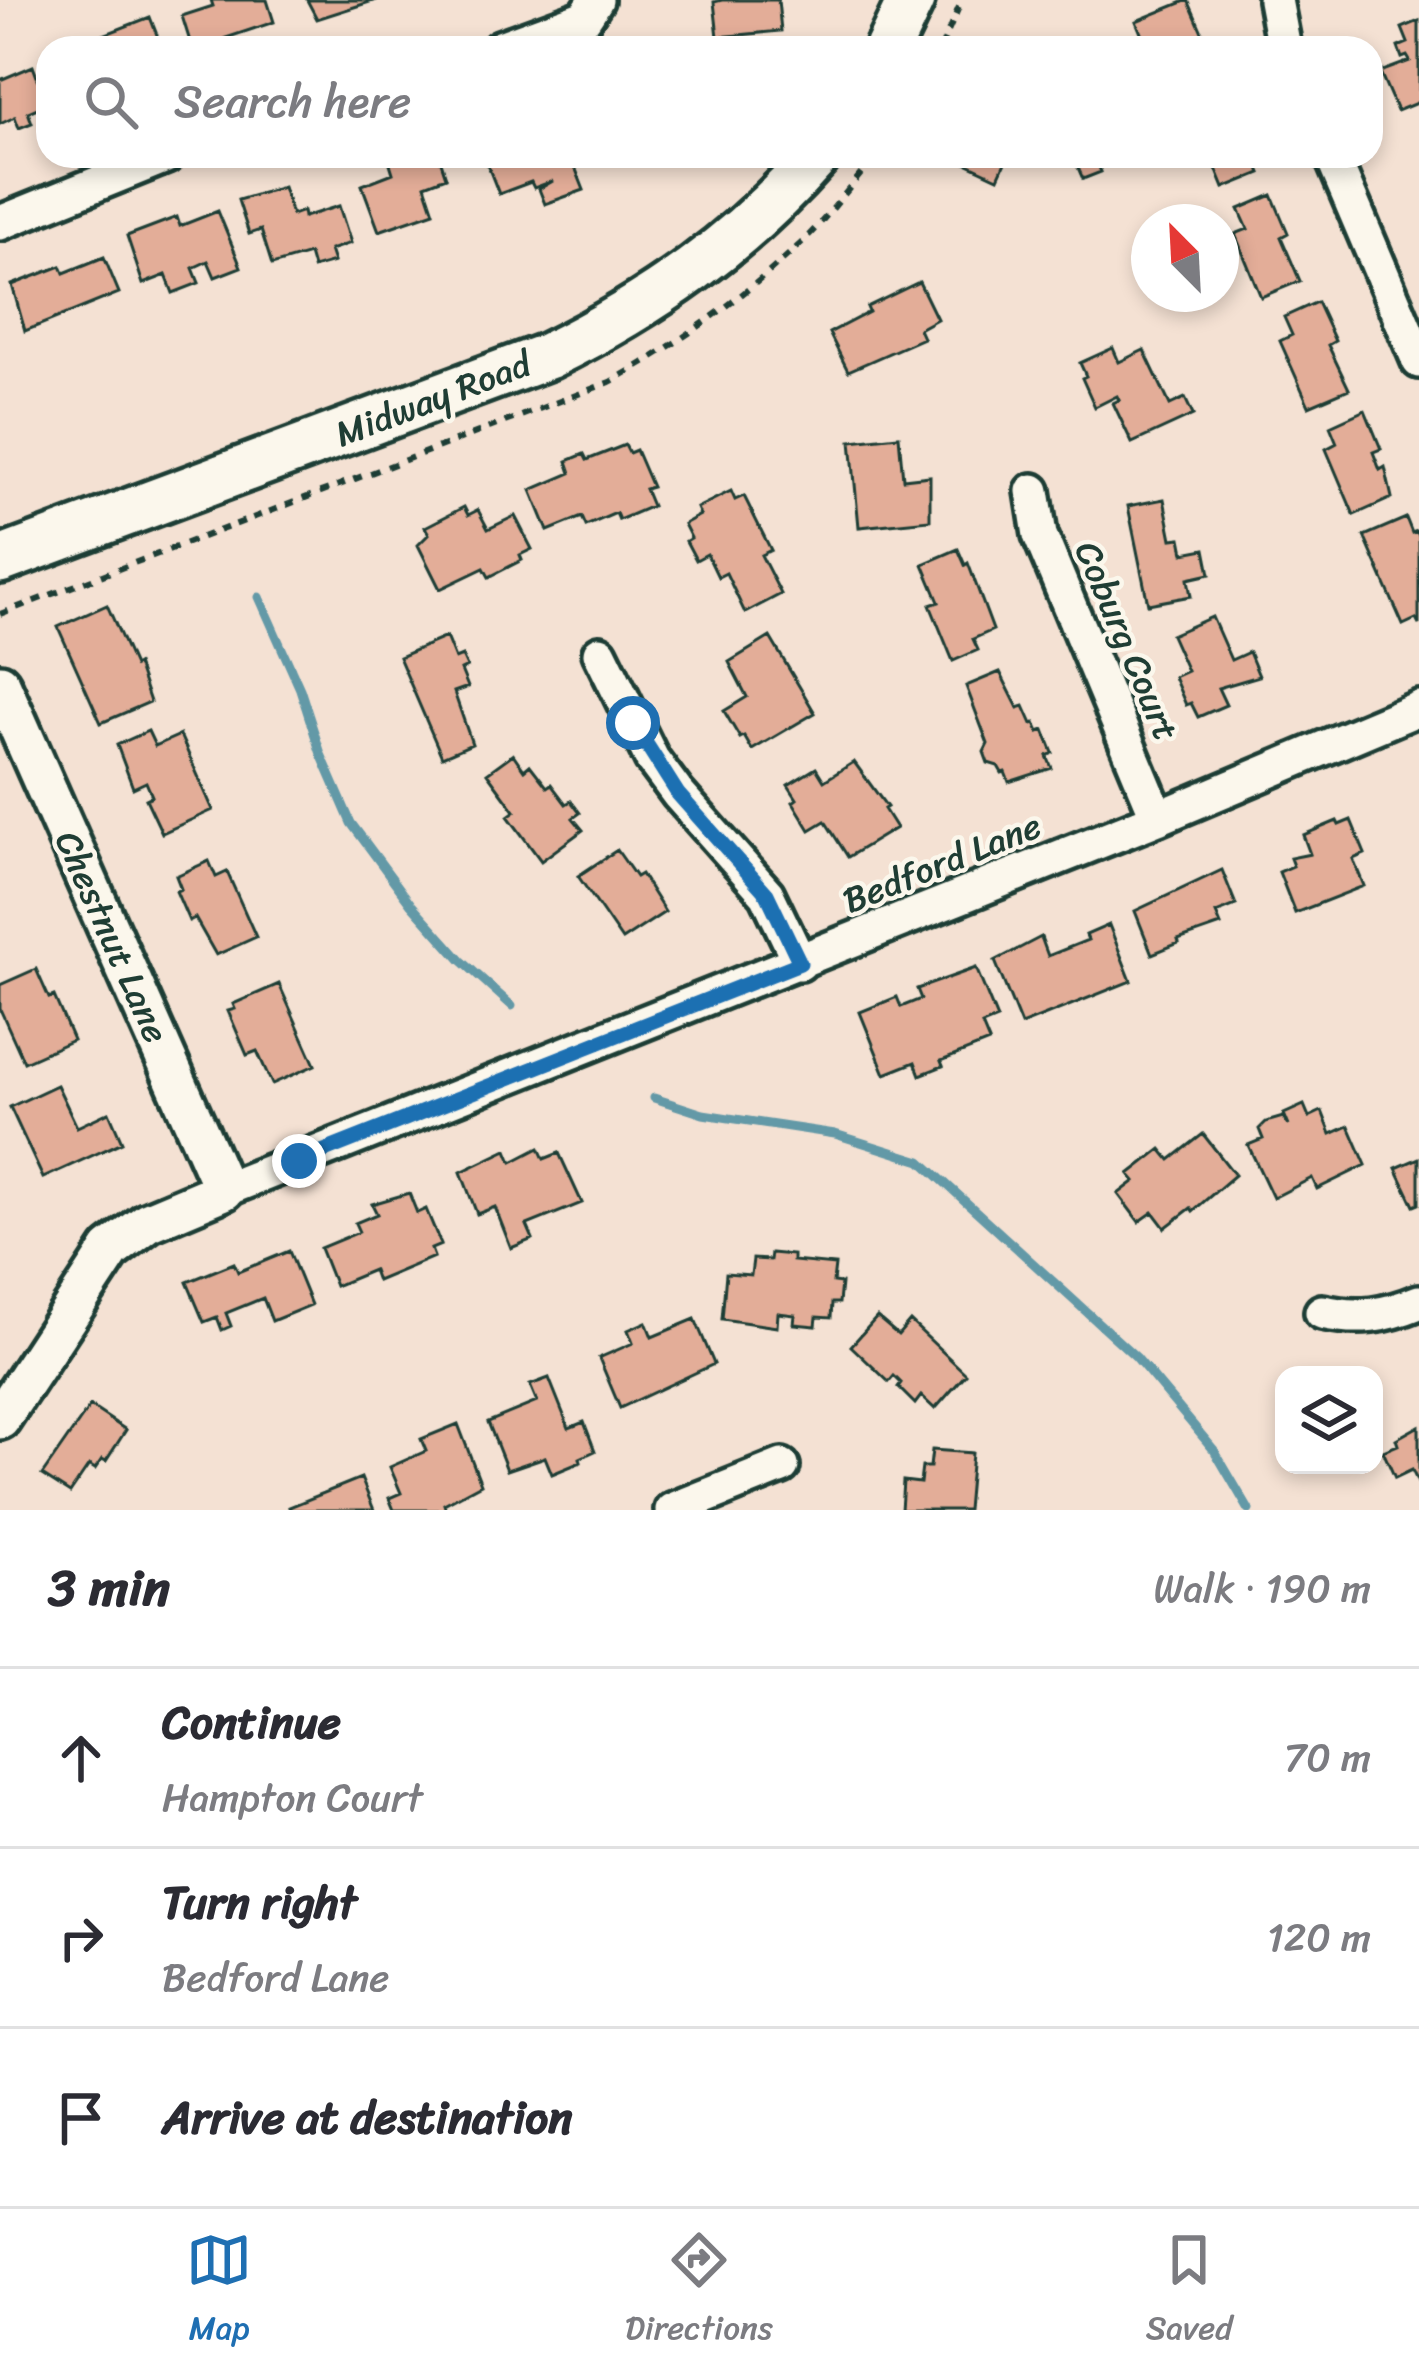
<!DOCTYPE html>
<html lang="en">
<head>
<meta charset="utf-8">
<style>
  body { margin:0; font-family:Sriracha,sans-serif; background:#f7f7f7; color:#2b2b33 }
  .controls { position:absolute; right:36px; bottom:36px; display:grid; overflow:hidden; border-radius:24px; box-shadow:0 6px 18px #0003 }
  .controls button { width:108px; height:108px; display:grid; place-items:center; padding:0; border:0; border-bottom:3px solid #e1e1e2; background:#fff; color:#2b2b33; font:60px sans-serif }
  .compass { position:absolute; left:1131px; top:204px; width:108px; height:108px; border-radius:50%; background:#fff; box-shadow:0 6px 18px #0003; rotate:336deg }
  .stop { position:absolute; width:36px; height:36px; margin:-27px; border:9px solid #1f6fb2; border-radius:50%; background:#fff }
  .stop.end { background:#1f6fb2; border-color:#fff; box-shadow:0 3px 12px #0008 }
  .list { margin:0; padding:0; list-style:none }
  h2 { display:flex; justify-content:space-between; align-items:center; height:156px; margin:0; padding:0 48px; font-size:51px }
  h2 small { font-size:39px; font-weight:400; color:#7c7c81 }
  .list li { display:grid; grid-template-columns:78px 1fr auto; gap:36px; align-items:center; box-sizing:border-box; height:180px; padding:0 48px; border-top:3px solid #e1e1e2 }
  .list b { display:block; font-size:45px; white-space:nowrap }
  .list p { margin:0; font-size:39px; white-space:nowrap; color:#7c7c81 }
  .list em { font-size:39px; font-style:normal; color:#7c7c81 }
  .icon { flex:none; width:66px; height:66px; fill:none; stroke:currentColor; stroke-width:2; stroke-linecap:round; stroke-linejoin:round }
  .map { position:relative; flex:none; width:1419px; height:1510px; overflow:hidden }
  .search { position:absolute; background:#fff; box-shadow:0 6px 18px #0003; left:36px; right:36px; top:36px; height:132px; display:flex; align-items:center; gap:30px; box-sizing:border-box; padding:0 42px; border-radius:36px; color:#7c7c81; font-size:45px }
  .sheet { height:696px; background:#fff }
  nav { display:flex; justify-content:space-around; align-items:center; box-sizing:border-box; height:168px; border-top:3px solid #e1e1e2; background:#fff; font-size:33px; color:#7c7c81 }
  nav a { display:grid; justify-items:center; gap:6px }
  nav .on { color:#1f6fb2 }
  .map>svg:first-child { display:block }
  .lines { fill:none; stroke-linecap:round; stroke-linejoin:round }
  .stream { stroke:#6499a7; stroke-width:9 }
  .building { fill:#e3ad98; stroke:#1f3d34; stroke-width:3 }
  .minor-casing { stroke:#1f3d34; stroke-width:42 }
  .tertiary-casing { stroke:#1f3d34; stroke-width:48 }
  .secondary-casing { stroke:#1f3d34; stroke-width:54 }
  .path { stroke:#1f3d34; stroke-width:6; stroke-dasharray:9 9; stroke-linecap:butt }
  .minor { stroke:#fbf7ec; stroke-width:33 }
  .tertiary { stroke:#fbf7ec; stroke-width:39 }
  .secondary { stroke:#fbf7ec; stroke-width:45 }
  .route { stroke:#1f6fb2; stroke-width:15 }
  .labels { text-anchor:middle; dominant-baseline:central; stroke-width:9; stroke-linejoin:round; paint-order:stroke }
  .street-label { font-size:36px; fill:#1f3d34; stroke:#fbf7ec }
</style>
</head>
<body>
<div class="map">
<svg width="1419" height="1510" viewBox="0 0 1419 1510">
  <rect width="100%" height="100%" fill="#f4e1d3"/>
  <filter id="ink" filterUnits="userSpaceOnUse"><feTurbulence type="fractalNoise" baseFrequency=".00833" numOctaves="2"/><feDisplacementMap in="SourceGraphic" scale="24" xChannelSelector="R" yChannelSelector="G"/><feConvolveMatrix kernelMatrix="1 2 1 2 8 2 1 2 1" color-interpolation-filters="sRGB"/></filter>
  <g filter="url(#ink)">
    <g class="lines">
      <path class="stream" d="M259,597L300,689L321,754L351,823L411,904L461,960L512,1006
        M654,1098L703,1114L835,1134L921,1161L1136,1357L1214,1450L1249,1510"/>
    </g>
    <path class="building" d="M211,0H267L274,22L226,38L229,48H192L182,16L213,6Z
      M307,0H376L317,19Z
      M722,0H778L781,31L718,37L714,2Z
      M1188,0L1209,48H1147L1136,21Z
      M150,17L162,48H84L100,42L98,37Z
      M1419,21V102L1397,111L1380,72L1410,61L1407,56L1402,58L1398,47L1408,43L1402,28Z
      M33,66L47,104L28,112L32,123L19,128L15,117L0,124V80Z
      M439,156L446,177L425,185L434,212L379,231L362,185L393,173L388,157Z
      M484,156H582L584,163L575,167L584,190L545,204L539,189L553,181L534,188L531,182L499,194Z
      M959,156H1008L998,178L957,159Z
      M1073,156H1094L1101,172L1083,179Z
      M1211,156H1254L1261,173L1224,188Z
      M283,187L292,215L303,211L304,217L339,206L351,243L330,250L334,262L313,268L309,254L272,265L261,230L249,234L238,200Z
      M1272,195L1288,233L1281,237L1300,281L1261,297L1235,234L1248,229L1239,209Z
      M218,211L241,267L215,277L208,261L193,268L199,283L173,293L166,275L143,284L127,236L177,217L180,226Z
      M104,257L119,293L25,331L12,285L61,266L64,273Z
      M919,282L937,319L919,329L923,338L848,371L829,333L869,312L867,307Z
      M1317,302L1335,341L1328,345L1349,389L1309,406L1280,341L1292,335L1284,317Z
      M1113,348L1119,362L1144,350L1170,405L1185,398L1193,415L1132,443L1113,403L1119,400L1117,396L1095,407L1082,378L1086,376L1080,363Z
      M1365,410L1381,449L1373,452L1380,470L1385,467L1392,498L1354,515L1326,449L1337,443L1330,426Z
      M899,436L903,479L930,476V520L859,527L851,441Z
      M625,445L629,453L636,450L652,487L645,489L652,506L619,520L616,513L586,526L582,517L548,531L531,490L571,473L567,461L584,454L587,460Z
      M731,491L735,500L744,496L771,550L761,555L781,594L745,613L726,573L718,577L707,554L696,560L686,541L691,538L684,524L700,515L697,508Z
      M1164,499L1172,539L1181,538L1184,553L1205,549L1210,574L1188,579L1191,596L1148,604L1128,506Z
      M464,507L468,515L478,510L488,529L515,516L532,549L520,555L522,560L489,577L484,568L440,589L418,545L429,534L425,527Z
      M1406,518L1412,533L1417,531L1419,537V625L1416,619L1403,625L1364,536Z
      M958,549L965,565L968,563L993,630L973,639L978,650L953,661L930,605L939,602L923,564Z
      M107,605L134,666L137,664L150,702L101,723L58,627Z
      M1212,617L1231,660L1249,652L1259,676L1218,688L1226,705L1198,717L1191,703L1186,705L1174,677L1187,671L1171,635Z
      M446,637L455,659L462,656L467,667L461,670L468,687L454,692L472,744L442,757L399,657Z
      M770,637L815,713L752,750L744,736L740,738L724,711L747,697L729,662Z
      M1000,672L1018,708L1024,706L1032,724L1035,723L1039,732L1044,730L1053,753L1047,756L1052,768L1009,782L1005,772L1002,773L998,766L988,763L984,752L988,744L966,686Z
      M148,731L155,746L180,735L213,810L162,833L146,799L152,796L146,782L133,788L117,745Z
      M513,754L524,770L530,765L547,787L551,784L566,804L571,801L580,813L573,818L583,830L541,861L508,816L515,811L487,773Z
      M854,762L887,807L884,809L896,828L848,857L825,821L810,830L793,802L797,799L788,785L816,768L824,781Z
      M1351,820L1365,854L1353,859L1364,886L1295,913L1279,872L1293,866L1290,858L1310,854L1303,835L1337,821L1339,825Z
      M617,850L636,877L641,874L665,912L622,940L578,876Z
      M209,861L216,877L227,872L256,937L216,955L195,918L189,921L176,891L181,889L176,876Z
      M1222,870L1236,905L1216,913L1221,925L1178,940L1179,943L1152,954L1135,911Z
      M1109,925L1131,981L1021,1025L995,961L1041,937L1048,956L1088,940L1086,935Z
      M976,968L997,1019L982,1025L989,1042L941,1061L943,1066L920,1075L915,1062L885,1074L860,1012L897,997L901,1007L921,999L917,989Z
      M36,969L49,998L54,996L73,1040L24,1062L0,1009V985Z
      M279,984L315,1065L272,1084L257,1051L247,1055L228,1011L235,1009L233,1004Z
      M57,1085L77,1127L109,1112L122,1142L43,1178L10,1107Z
      M1304,1105L1309,1117L1322,1111L1331,1134L1349,1126L1366,1165L1317,1189L1312,1178L1273,1198L1248,1145L1263,1139L1259,1129L1266,1122L1283,1117L1289,1126L1284,1114Z
      M1203,1134L1235,1175L1193,1211L1191,1208L1165,1228L1153,1212L1139,1222L1118,1194L1135,1181L1129,1174L1161,1149L1170,1160Z
      M539,1148L544,1159L559,1153L582,1203L527,1225L533,1239L511,1248L495,1207L477,1214L461,1172L507,1150L512,1162Z
      M1419,1158V1204L1414,1206L1396,1168Z
      M409,1193L417,1213L426,1209L441,1245L431,1249L434,1257L377,1281L373,1270L335,1286L320,1248L359,1232L355,1223L377,1214L372,1204Z
      M289,1251L311,1305L272,1321L263,1298L226,1313L231,1326L222,1330L217,1317L204,1322L187,1282L234,1263L238,1272Z
      M771,1253L793,1255V1261L835,1265L833,1282L841,1283L839,1303H832L831,1318L817,1317L816,1326L794,1324L795,1315L778,1313L777,1327L722,1319L726,1273L751,1275L753,1259L770,1260Z
      M877,1317L898,1335L910,1321L966,1374L935,1409L921,1396L915,1404L898,1387L901,1383L894,1376L889,1382L851,1346Z
      M695,1319L714,1364L620,1408L599,1358L633,1343L628,1330L646,1322L652,1337Z
      M549,1378L569,1428L584,1422L595,1451L580,1458L581,1462L552,1474L545,1457L507,1470L488,1422L537,1402L530,1385Z
      M90,1406L126,1430L106,1461L102,1459L95,1469L89,1465L70,1493L42,1475Z
      M458,1424L481,1484L444,1504L446,1510H394L389,1498L401,1493L390,1467L426,1451L421,1439Z
      M1419,1426V1485L1412,1470L1395,1478L1383,1451L1398,1445L1396,1439Z
      M932,1450L972,1453L967,1510H901L903,1481L920,1483L922,1467H930Z
      M361,1478L374,1510H290L289,1507Z"/>
    <g class="lines">
      <defs>
        <path id="minor" d="M1275,0L1284,48
          M500,48L585,17L596,0
          M1332,156L1419,361
          M0,223L166,156
          M1033,491L1040,535L1158,818
          M600,653L652,759L678,794L767,894L800,963
          M224,1190L1158,818L1419,708
          M1322,1312C1359,1320 1385,1316 1419,1302
          M672,1510L782,1466"/>
        <path id="tertiary" d="M0,684L224,1190L148,1222L111,1250L0,1419"/>
        <path id="secondary" d="M888,48L911,0
          M0,560L548,356C652,305 740,243 817,156"/>
      </defs>
      <use href="#minor" class="minor-casing"/>
      <use href="#tertiary" class="tertiary-casing"/>
      <use href="#secondary" class="secondary-casing"/>
      <path class="path" d="M941,48L962,0
        M0,614L610,382C678,344 740,300 797,247C826,220 850,186 876,156"/>
      <use href="#minor" class="minor"/>
      <use href="#tertiary" class="tertiary"/>
      <use href="#secondary" class="secondary"/>
    </g>
  </g>
  <g class="lines" filter="url(#ink)">
    <path class="route" d="M299,1161L800,963L767,894L678,794L633,723"/>
  </g>
  <g class="labels">
    <g class="street-label">
      <text transform="translate(433 399) rotate(-21)">Midway Road</text>
      <text transform="translate(1127 641) rotate(67)">Coburg Court</text>
      <text transform="translate(942 863) rotate(-22)">Bedford Lane</text>
      <text transform="translate(112 937) rotate(66)">Chestnut Lane</text>
    </g>
  </g>
</svg>
<div class="controls">
<button><svg class="icon" aria-label="layers" viewBox="0 0 24 24"><path d="M12 4l9 5-9 5-9-5zM3 14l9 5 9-5"/></svg></button>
</div>
<svg class="compass" viewBox="-18 -18 36 36"><path d="M0-13l5 13h-10z" fill="#e53935"/><path d="M0 13l5-13h-10z" fill="#7c7c81"/></svg>
<div class="stop" style="left:633px;top:723px"></div>
<div class="stop end" style="left:299px;top:1161px"></div>
<div class="search"><svg class="icon" aria-label="search" viewBox="0 0 24 24"><circle cx="10" cy="10" r="6"/><path d="M15 15l6 6"/></svg>Search here</div>
</div>
<section class="sheet">
<h2>3 min<small>Walk · 190 m</small></h2>
<ul class="list">
<li><svg class="icon" aria-label="ahead" viewBox="0 0 24 24"><path d="M12 20V5M6 11l6-6 6 6"/></svg><div><b>Continue</b><p>Hampton Court</p></div><em>70 m</em></li>
<li><svg class="icon" aria-label="right" viewBox="0 0 24 24"><path d="M7 20v-9h11M14 6l5 5-5 5"/></svg><div><b>Turn right</b><p>Bedford Lane</p></div><em>120 m</em></li>
<li><svg class="icon" aria-label="arrive" viewBox="0 0 24 24"><path d="M6 21V4h12l-3 4 3 4H6"/></svg><div><b>Arrive at destination</b></div></li>
</ul>
</section>
<nav>
<a class="on"><svg class="icon" aria-label="map" viewBox="0 0 24 24"><path d="M3 6l6-2 6 2 6-2v14l-6 2-6-2-6 2zM9 4v14M15 6v14"/></svg>Map</a>
<a><svg class="icon" aria-label="directions" viewBox="0 0 24 24"><path d="M12 3l9 9-9 9-9-9zM9 14v-3h6M13 9l2 2-2 2"/></svg>Directions</a>
<a><svg class="icon" aria-label="saved" viewBox="0 0 24 24"><path d="M7 4h10v16l-5-4-5 4z"/></svg>Saved</a>
</nav>
</body>
</html>
